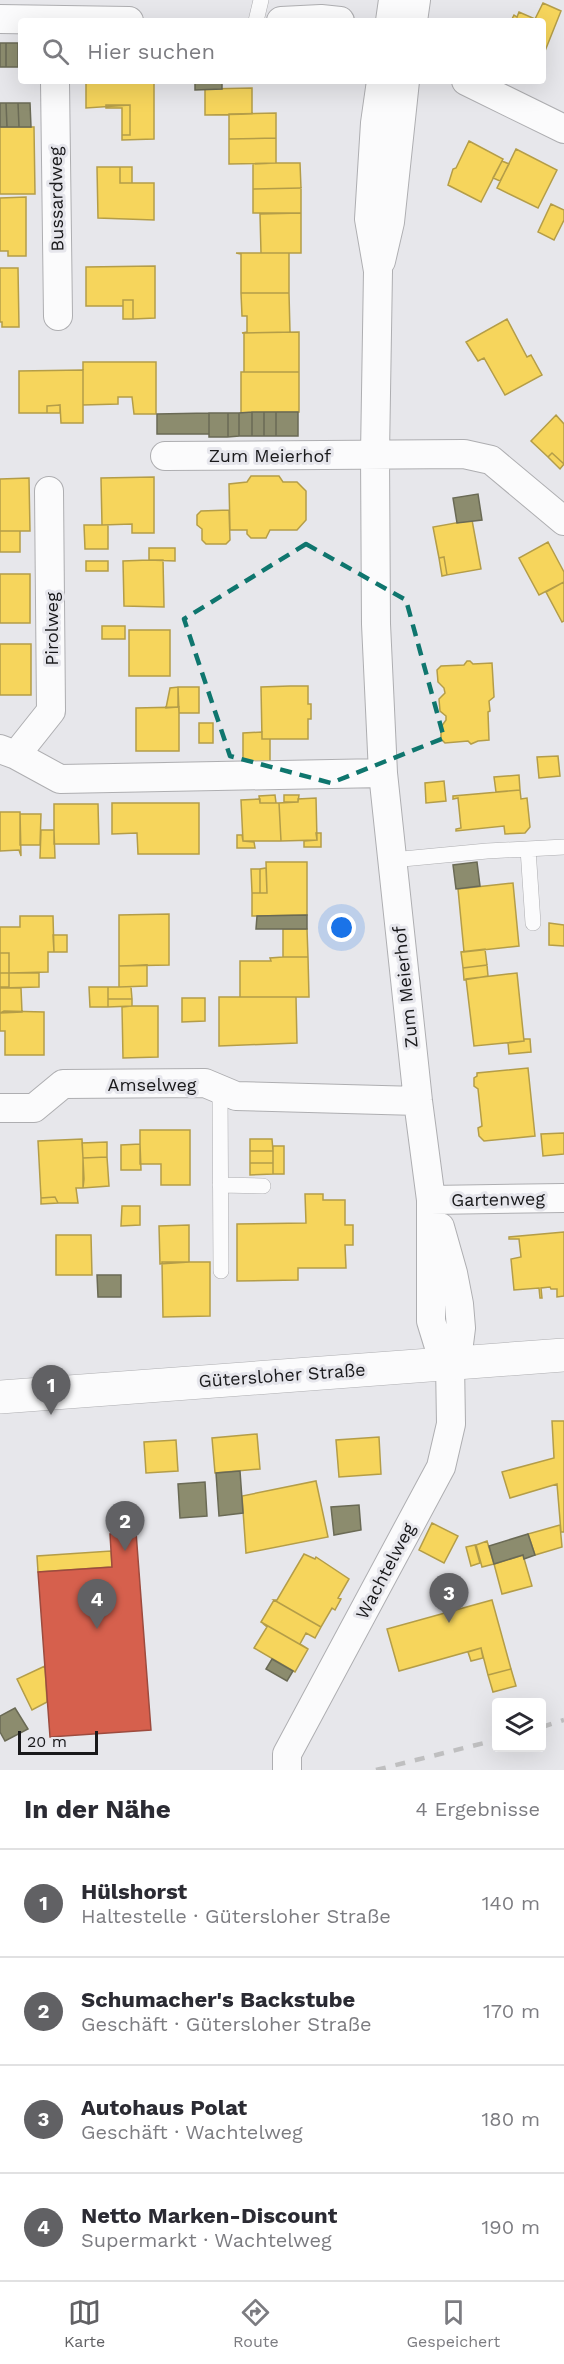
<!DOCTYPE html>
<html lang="de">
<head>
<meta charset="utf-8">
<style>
  body { margin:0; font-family:"Work Sans",sans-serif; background:#f7f7f7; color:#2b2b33 }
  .controls { position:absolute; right:18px; bottom:18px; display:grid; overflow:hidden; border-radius:6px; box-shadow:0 6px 24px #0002 }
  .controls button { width:54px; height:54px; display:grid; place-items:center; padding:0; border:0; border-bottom:2px solid #e1e1e2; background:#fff; color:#2b2b33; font:30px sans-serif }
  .scale { position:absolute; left:18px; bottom:15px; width:80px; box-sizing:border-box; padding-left:6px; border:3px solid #19191b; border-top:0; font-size:16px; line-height:21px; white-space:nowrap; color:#19191b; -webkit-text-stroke:4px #e6e6ec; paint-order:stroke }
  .you { position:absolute; left:342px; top:928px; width:21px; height:21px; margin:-15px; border:4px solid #fff; border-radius:50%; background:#1a73e8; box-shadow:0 0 0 9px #1a73e833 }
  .badge { display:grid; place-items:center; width:39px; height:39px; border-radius:50%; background:#616164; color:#fff; font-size:20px; font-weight:700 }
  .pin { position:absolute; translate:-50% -50px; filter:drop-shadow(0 2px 3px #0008) }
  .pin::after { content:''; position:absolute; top:32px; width:21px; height:18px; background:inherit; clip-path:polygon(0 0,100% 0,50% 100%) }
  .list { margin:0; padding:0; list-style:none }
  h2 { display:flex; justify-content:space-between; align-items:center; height:78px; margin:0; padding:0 24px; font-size:26px }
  h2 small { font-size:20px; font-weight:400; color:#7c7c81 }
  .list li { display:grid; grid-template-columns:39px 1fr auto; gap:18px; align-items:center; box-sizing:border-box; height:108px; padding:0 24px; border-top:2px solid #e1e1e2 }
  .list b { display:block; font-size:22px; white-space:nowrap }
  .list p { margin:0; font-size:20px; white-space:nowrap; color:#7c7c81 }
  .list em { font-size:20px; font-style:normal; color:#7c7c81 }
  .icon { flex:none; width:33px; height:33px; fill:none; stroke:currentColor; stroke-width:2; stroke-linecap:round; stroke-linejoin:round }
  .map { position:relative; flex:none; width:564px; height:1770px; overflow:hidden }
  .search { position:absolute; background:#fff; box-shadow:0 6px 24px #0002; left:18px; right:18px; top:18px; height:66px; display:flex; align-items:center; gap:15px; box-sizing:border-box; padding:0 21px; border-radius:6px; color:#7c7c81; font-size:22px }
  .sheet { height:510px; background:#fff }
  nav { display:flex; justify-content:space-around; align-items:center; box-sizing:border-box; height:84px; border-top:2px solid #e1e1e2; background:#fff; font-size:16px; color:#7c7c81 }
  nav a { display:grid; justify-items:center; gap:3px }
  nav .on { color:#616164 }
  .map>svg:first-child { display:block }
  .homes { fill:#f6d55c; stroke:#b49d48; stroke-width:1.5 }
  .shops { fill:#d6604d; stroke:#9d4b3e; stroke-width:1.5 }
  .industry { fill:#8c8c6e; stroke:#6a6a55; stroke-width:1.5 }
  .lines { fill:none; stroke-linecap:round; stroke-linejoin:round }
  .lane-casing { stroke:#aeaeb1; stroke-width:16 }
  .street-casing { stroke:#aeaeb1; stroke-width:30 }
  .secondary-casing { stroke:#aeaeb1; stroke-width:34 }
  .lane { stroke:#fbfbfc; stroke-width:15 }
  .street { stroke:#fbfbfc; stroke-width:28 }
  .secondary { stroke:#fbfbfc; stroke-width:33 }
  .rail { stroke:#bfbfc0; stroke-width:4.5; stroke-dasharray:10 10; stroke-linecap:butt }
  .marked { fill:none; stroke:#0f766e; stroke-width:4.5; stroke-dasharray:12 8; stroke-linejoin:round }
  .labels { text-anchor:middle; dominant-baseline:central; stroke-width:6; stroke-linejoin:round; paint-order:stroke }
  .street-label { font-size:18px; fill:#19191b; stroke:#e6e6ec }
</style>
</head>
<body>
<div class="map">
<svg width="564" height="1770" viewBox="0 0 564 1770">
  <rect width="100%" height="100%" fill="#e7e7eb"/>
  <path class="homes" d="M543,3L561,11L543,56V21H515L512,19L514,15L517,17L519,12L535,19Z
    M86,81H154V139L122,140V135H130V105L86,108Z
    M252,88V114L205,115V89Z
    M106,105H130V135H122V108H106Z
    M276,113V138L229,139V114Z
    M0,127H34L35,194H0Z
    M276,138V163L229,164V139Z
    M469,141L503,159L481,202L448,185L453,169L456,168Z
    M516,149L557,170L538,208L497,188Z
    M502,161L509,164L500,181L493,178Z
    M276,163H300L301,188L253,189V164Z
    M97,167H120V183H154V220L98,218Z
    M120,167H132V183H120Z
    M301,188V213H253V189Z
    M26,197V256H8V251H0V198Z
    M551,204L564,210V220L554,240L538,232Z
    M301,213V253H261L260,214Z
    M236,253H289V293H241V254Z
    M155,266V318L133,319V300H123V306H86V267Z
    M0,268H18L19,327H2V322H0Z
    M241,293H289L290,332L242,333L247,332V316H242Z
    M123,300H133V319H123Z
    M507,319L527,357L531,355L542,375L505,395L484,358L478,361L466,342Z
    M299,332V372H244V333Z
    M83,362H156V414H134L132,397H118V404L83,405Z
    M83,370V423H61L60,405L47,406V413H19V371Z
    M241,372H299V412L241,413Z
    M60,405V413H47V406Z
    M556,415L564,424V464L552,453L548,457L531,441Z
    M552,453L564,464L560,469L548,457Z
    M251,476H279L283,482H297L306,491V520L297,530H270L266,538H251L247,534V530H230L229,484L247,482Z
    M154,477V533H132V524L102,525L101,478Z
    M29,478L30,531H0V479Z
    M229,510L230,540L226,544H206L202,540V529L197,525V515L201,511Z
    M472,520L481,569L447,575L444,557L439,558L433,527Z
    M84,525H108V549H85Z
    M0,531H20V552H0Z
    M548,542L564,572V582L539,595L519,558Z
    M149,548H175V561L149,560Z
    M444,557L447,575L442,576L439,558Z
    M149,560H163L164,607L124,606L123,561Z
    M86,561H108V571H86Z
    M0,574H30V623H0Z
    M564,582V621L562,622L546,592Z
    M102,626H125V639H102Z
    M129,630H170V676H129Z
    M0,644H31V695H0Z
    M467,661H470L473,664L492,663L494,697L489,701L490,711L488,712L489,740L478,741L471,744L468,741L445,743L441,739V727L446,720V716L440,711L439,699L445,693L444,688L438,682L437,670L441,666L464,665Z
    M290,686H308V704H311V719H308V739H262L261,687Z
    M178,687H199V713H179Z
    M178,687V707L166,708L170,688Z
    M179,707V751H136V708Z
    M199,723H213V743H199Z
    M262,732V739H270V767H243V733Z
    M558,756L560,776L539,778L537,757Z
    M519,775L520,790L496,792L494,777Z
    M444,781L446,801L426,803L425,783Z
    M520,790L521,799L527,798L530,827L525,833L505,834L504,826L456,831V829L461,828L458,798L453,799V796Z
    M275,795L276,803H260L259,796Z
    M284,795H299L298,802H284Z
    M316,798L317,840L281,841L279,803L298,802V799Z
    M260,799V803H279L281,841H243L241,800Z
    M112,803H199V854H138L137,833L112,834Z
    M54,804H98L99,844H54Z
    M0,812H20L21,856L19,850L0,851Z
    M20,814H41L40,845H20Z
    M41,830H54L55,858H40Z
    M316,833H321V847H304V841L317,840Z
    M237,835H242L243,841L254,842L255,848H237Z
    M266,862H307V915L252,916V893H267Z
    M266,868L267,893H260V869Z
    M251,869H260V893H252Z
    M513,883L519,946L464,952L458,889Z
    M169,914V965L119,966V915Z
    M20,916H53L54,952H48V972L9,973V953H0V927H20Z
    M549,923L564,925V946L549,945Z
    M283,929H307L308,957H283Z
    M53,935H67V952H54Z
    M485,949L487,965L463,968L461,952Z
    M0,953H9V973H0Z
    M283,957H308L309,997H240V961H271L270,958Z
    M119,964V966L147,965V986L119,987Z
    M487,965L488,976L464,980L463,968Z
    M0,973H9V987H0Z
    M9,973H39V987L0,988L9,987Z
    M517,973L524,1041L474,1046L466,979Z
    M89,987H108V1007H90Z
    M108,987H131L132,999H108Z
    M0,988H21L22,1012L0,1013Z
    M219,997H296L297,1043L219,1046Z
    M182,998H205V1021L182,1022Z
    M108,999H132V1006L108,1007Z
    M132,1006H158V1057L123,1058L122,1007Z
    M4,1011L44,1012V1055H5V1031H0V1013Z
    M524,1039H530L531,1052L509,1054L508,1043L524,1041Z
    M528,1068L535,1136L484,1141L479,1136L478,1128L482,1126L478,1089L474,1086V1078L477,1076V1073Z
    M140,1130H190V1185H161V1164H140Z
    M564,1133V1154L543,1156L541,1134Z
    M82,1139L84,1179L83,1188H76L78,1203H58L55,1197L41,1198L38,1141Z
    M250,1139H272L273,1151H250Z
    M107,1142V1157L83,1158L82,1143Z
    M140,1144L141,1170H121V1145Z
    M273,1146H284V1174H273Z
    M250,1151H273V1163H250Z
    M107,1157L109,1186L83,1188V1158Z
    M250,1163H273V1174L250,1175Z
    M305,1194H323V1200H345V1225H353V1245H345L346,1268H298V1280L237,1281V1224L306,1223Z
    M55,1197L58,1203L41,1204V1198Z
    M122,1206H140V1225L121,1226Z
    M189,1225V1262L160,1264L159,1226Z
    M564,1232V1296L557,1297V1289H551L550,1287L541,1288L542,1298H540L539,1288L514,1290L511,1259L521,1257L519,1239H509V1237Z
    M56,1235H91L92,1275H56Z
    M162,1262H210V1316L163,1317Z
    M552,1421H564V1532H561L557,1484L510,1498L502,1472L554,1458Z
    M257,1434L260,1469L215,1473L212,1438Z
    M379,1437L381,1474L339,1477L336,1440Z
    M176,1440L178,1471L146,1473L144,1442Z
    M316,1481L328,1537L246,1553L242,1496Z
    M432,1523L458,1536L444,1563L419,1550Z
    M560,1525L562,1547L535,1555L528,1534Z
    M487,1541L494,1564L482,1567L476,1545Z
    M475,1545L480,1563L471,1566L466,1547Z
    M111,1551L112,1567L38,1572L37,1556Z
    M304,1554L315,1559L316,1557L349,1579L338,1598L341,1599L335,1610L332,1608L321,1627L274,1600H277Z
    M523,1555L532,1586L502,1594L494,1564Z
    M274,1600L321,1627L315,1638L306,1633L300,1644L308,1649L261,1622Z
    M492,1600L511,1669L488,1675L481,1648L399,1671L387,1629Z
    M261,1622L308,1649L295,1672L254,1648L267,1627Z
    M481,1648L483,1658L471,1661L468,1652Z
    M45,1666L47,1702L32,1710L17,1679Z
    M511,1669L516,1686L493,1692L488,1675Z"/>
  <path class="shops" d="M136,1532L151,1730L50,1737L38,1572L112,1567L110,1534Z"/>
  <path class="industry" d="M0,43H6V67H0Z
    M6,43H18V67H6Z
    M195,81H222V89L195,90Z
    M0,103H6L7,127H0Z
    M6,103H18L19,127H7Z
    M18,103H30L31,127H19Z
    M252,412H264V436H252Z
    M252,412V436H239V413Z
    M264,412H276V436H264Z
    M276,412H298V436H276Z
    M209,413V434H157V414Z
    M209,413H228V437H209Z
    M228,413H239V436L228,437Z
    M478,494L482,520L457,523L453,498Z
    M477,862L480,886L456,889L453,865Z
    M307,915V929H256L257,916Z
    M97,1275H121V1297H98Z
    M240,1471L243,1513L219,1516L216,1473Z
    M205,1482L207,1516L180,1518L178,1484Z
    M359,1505L361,1530L334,1535L331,1507Z
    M528,1534L535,1555L524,1559L523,1555L494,1564L489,1546Z
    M272,1659L293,1671L287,1681L266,1669Z
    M15,1708L28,1729L5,1741L0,1732V1716Z"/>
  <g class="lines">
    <defs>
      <path id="lane" d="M256,21L261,0
        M528,849L533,923
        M392,860L487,851L564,847
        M220,1090L221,1271
        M220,1185L263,1186"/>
      <path id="street" d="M0,19L129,21
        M281,21L321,19L340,21
        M390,21L393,0
        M413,21L416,0
        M55,81L58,316
        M381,81L375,123L369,219L378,271L375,454L376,624L383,773L418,1101L431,1200V1321L439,1347L450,1363
        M466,81L564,129
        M381,261L390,222L405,81
        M165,456L464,454L491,460L564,521
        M0,749L16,755L60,779L383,773
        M16,755L51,711L49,491
        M0,1108H34L63,1084L205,1083L236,1096L418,1101
        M431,1200L564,1198
        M287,1770V1754L441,1467L451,1424L450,1363L459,1344L461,1328L459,1304L453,1273L440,1227"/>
      <path id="secondary" d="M0,1397L564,1355"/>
    </defs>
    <use href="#lane" class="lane-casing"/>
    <use href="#street" class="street-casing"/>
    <use href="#secondary" class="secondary-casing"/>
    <use href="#lane" class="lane"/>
    <use href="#street" class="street"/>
    <use href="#secondary" class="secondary"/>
    <path class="rail" d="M542,1727L564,1720
      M376,1770L496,1740"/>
  </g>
  <path class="marked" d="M306,544L406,600L444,738L331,783L230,756L184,619Z"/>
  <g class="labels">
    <g class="street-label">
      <text transform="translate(56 199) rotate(-91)">Bussardweg</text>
      <text x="270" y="455">Zum Meierhof</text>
      <text transform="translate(51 629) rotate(-90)">Pirolweg</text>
      <text transform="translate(405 987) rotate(-96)">Zum Meierhof</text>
      <text x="152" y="1084">Amselweg</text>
      <text transform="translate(498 1199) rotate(-1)">Gartenweg</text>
      <text transform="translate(282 1375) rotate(-4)">Gütersloher Straße</text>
      <text transform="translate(385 1571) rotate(-62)">Wachtelweg</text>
    </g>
  </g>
</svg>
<div class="controls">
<button><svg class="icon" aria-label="layers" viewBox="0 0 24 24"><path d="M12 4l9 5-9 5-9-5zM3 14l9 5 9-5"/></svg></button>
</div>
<div class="scale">20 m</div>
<div class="you"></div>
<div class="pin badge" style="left:51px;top:1415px">1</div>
<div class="pin badge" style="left:125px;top:1551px">2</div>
<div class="pin badge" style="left:449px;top:1623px">3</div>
<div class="pin badge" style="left:97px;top:1629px">4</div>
<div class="search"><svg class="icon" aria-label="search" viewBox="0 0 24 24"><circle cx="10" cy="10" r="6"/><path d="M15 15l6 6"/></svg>Hier suchen</div>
</div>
<section class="sheet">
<h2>In der Nähe<small>4 Ergebnisse</small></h2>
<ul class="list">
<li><span class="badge">1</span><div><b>Hülshorst</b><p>Haltestelle · Gütersloher Straße</p></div><em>140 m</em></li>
<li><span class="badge">2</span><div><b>Schumacher's Backstube</b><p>Geschäft · Gütersloher Straße</p></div><em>170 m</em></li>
<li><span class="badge">3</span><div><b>Autohaus Polat</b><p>Geschäft · Wachtelweg</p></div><em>180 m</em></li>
<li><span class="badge">4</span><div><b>Netto Marken-Discount</b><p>Supermarkt · Wachtelweg</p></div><em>190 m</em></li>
</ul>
</section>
<nav>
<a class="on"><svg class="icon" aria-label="map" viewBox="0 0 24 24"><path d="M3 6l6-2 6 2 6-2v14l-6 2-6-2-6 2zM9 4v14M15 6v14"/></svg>Karte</a>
<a><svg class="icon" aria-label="directions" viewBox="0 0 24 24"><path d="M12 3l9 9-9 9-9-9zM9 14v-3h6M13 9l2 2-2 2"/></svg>Route</a>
<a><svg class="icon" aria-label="saved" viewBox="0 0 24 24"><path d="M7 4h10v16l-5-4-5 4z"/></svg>Gespeichert</a>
</nav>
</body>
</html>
